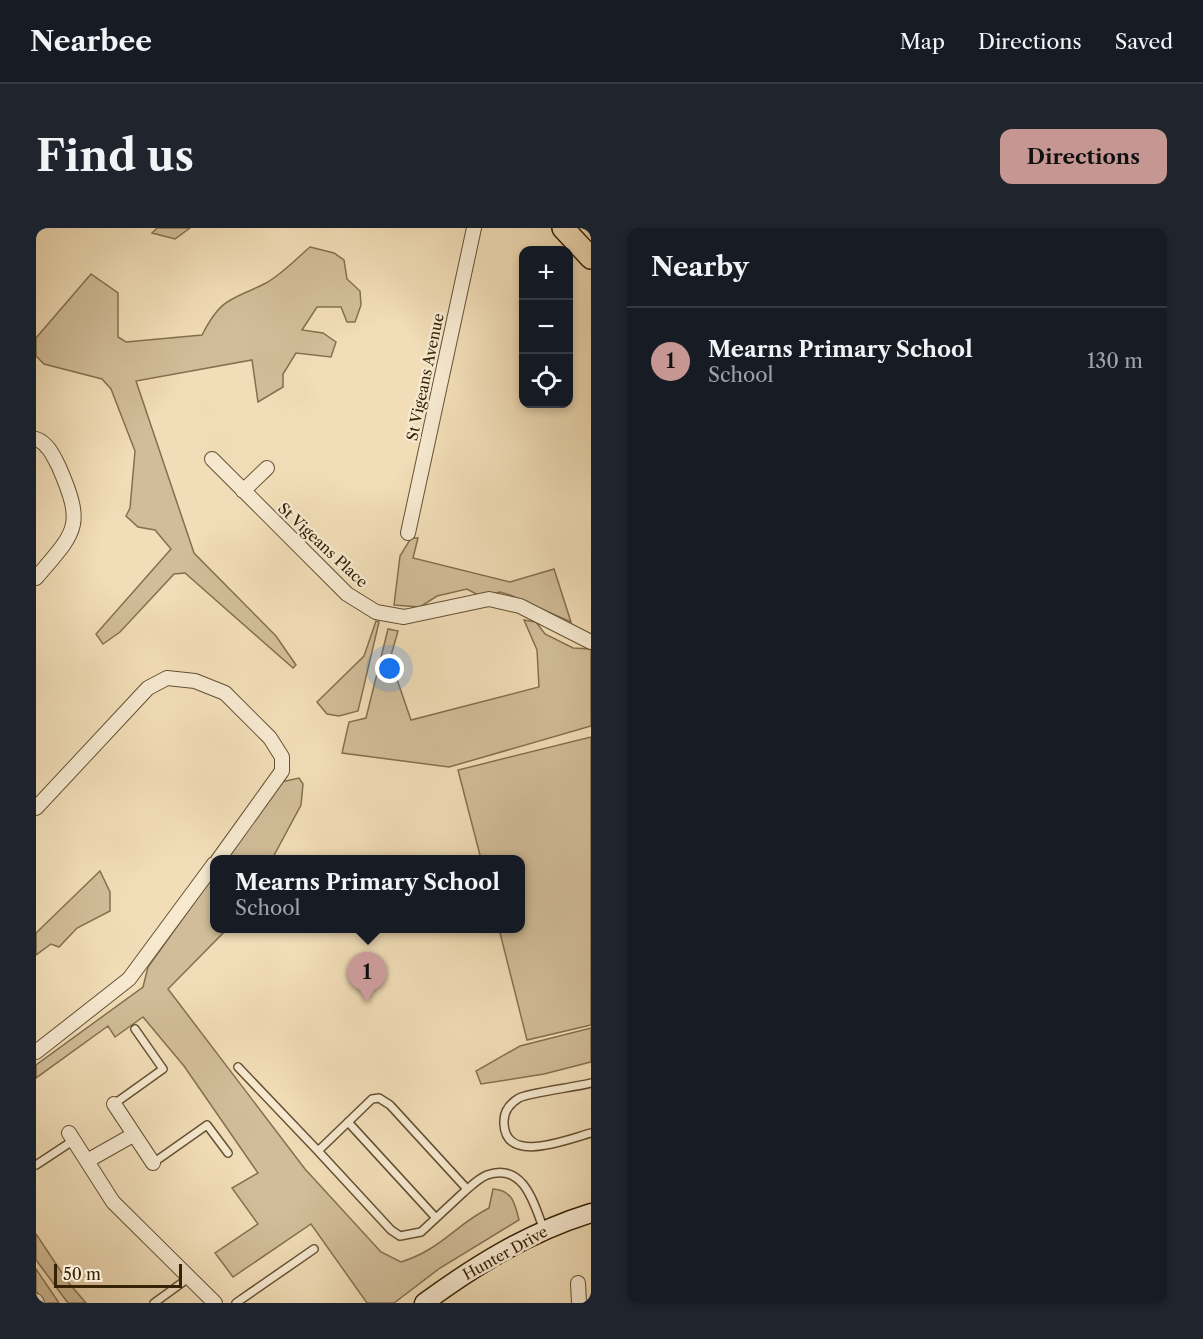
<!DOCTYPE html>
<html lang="en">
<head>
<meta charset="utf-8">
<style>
  body { margin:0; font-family:"Libre Caslon Text",serif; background:#20242c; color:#f1f3f6 }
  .controls { position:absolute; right:18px; top:18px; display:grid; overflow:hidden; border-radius:12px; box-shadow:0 3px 9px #0003 }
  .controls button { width:54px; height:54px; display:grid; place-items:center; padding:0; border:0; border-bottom:2px solid #363941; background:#171b24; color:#f1f3f6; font:30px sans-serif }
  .scale { position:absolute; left:18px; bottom:15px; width:128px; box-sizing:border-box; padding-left:6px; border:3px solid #362205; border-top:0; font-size:16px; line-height:21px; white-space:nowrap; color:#362205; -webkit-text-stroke:4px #f6e9d0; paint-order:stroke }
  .you { position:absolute; left:354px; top:441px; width:21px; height:21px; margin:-15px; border:4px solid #fff; border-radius:50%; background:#1a73e8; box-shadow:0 0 0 9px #1a73e833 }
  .badge { display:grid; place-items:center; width:39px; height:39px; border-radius:50%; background:#c59692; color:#111; font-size:20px; font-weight:700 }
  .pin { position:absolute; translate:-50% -50px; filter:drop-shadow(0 2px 3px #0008) }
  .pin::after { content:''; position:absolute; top:32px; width:21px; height:18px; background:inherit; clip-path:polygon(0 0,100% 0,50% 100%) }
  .popup { position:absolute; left:174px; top:627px; width:315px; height:78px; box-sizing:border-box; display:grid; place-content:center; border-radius:12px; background:#171b24; filter:drop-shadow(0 2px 4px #0005); font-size:20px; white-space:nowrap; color:#9ea1a6 }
  .popup b { font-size:22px; color:#f1f3f6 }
  .popup::after { content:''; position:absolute; left:50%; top:100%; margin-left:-12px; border:12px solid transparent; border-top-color:#171b24 }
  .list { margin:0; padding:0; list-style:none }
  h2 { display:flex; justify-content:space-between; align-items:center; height:78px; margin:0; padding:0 24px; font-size:26px }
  h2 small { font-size:20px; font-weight:400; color:#9ea1a6 }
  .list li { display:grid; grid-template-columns:39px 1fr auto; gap:18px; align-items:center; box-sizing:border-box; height:108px; padding:0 24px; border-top:2px solid #363941 }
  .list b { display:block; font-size:22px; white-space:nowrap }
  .list p { margin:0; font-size:20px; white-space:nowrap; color:#9ea1a6 }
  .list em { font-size:20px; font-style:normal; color:#9ea1a6 }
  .icon { flex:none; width:33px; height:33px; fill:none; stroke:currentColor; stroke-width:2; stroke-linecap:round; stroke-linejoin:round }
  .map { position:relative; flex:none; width:555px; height:1075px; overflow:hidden; border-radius:12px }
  header { display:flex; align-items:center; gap:36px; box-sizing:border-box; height:84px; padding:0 30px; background:#171b24; border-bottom:2px solid #363941 }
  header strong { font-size:28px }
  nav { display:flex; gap:33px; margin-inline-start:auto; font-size:21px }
  .intro { display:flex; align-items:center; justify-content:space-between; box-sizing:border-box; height:144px; padding:0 36px }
  h1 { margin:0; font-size:42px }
  .button { padding:15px 27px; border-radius:12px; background:#c59692; color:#111; font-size:21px; font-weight:700 }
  main { display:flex; gap:36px; padding:0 36px }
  aside { flex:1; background:#171b24; border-radius:12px; box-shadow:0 3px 9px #0003 }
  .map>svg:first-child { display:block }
  .green { fill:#d1bd99; stroke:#84704f; stroke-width:1.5 }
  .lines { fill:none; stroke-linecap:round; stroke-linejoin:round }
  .lane-casing { stroke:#655132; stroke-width:10 }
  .street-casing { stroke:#655132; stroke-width:16 }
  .secondary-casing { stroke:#362205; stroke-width:21 }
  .primary-casing { stroke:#362205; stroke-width:24 }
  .lane { stroke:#f6e9d0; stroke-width:7 }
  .street { stroke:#f6e9d0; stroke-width:14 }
  .secondary { stroke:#f6e9d0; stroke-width:18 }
  .primary { stroke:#f1ddb7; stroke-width:21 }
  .labels { text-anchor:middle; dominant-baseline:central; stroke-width:5; stroke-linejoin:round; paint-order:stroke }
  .street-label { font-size:15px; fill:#362205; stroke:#f6e9d0 }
</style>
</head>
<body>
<header>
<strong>Nearbee</strong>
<nav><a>Map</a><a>Directions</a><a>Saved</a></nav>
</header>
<div class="intro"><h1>Find us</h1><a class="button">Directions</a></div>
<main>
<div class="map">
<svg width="555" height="1075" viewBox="0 0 555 1075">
  <rect width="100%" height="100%" fill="#f1ddb7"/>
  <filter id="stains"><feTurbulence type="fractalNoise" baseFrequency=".00333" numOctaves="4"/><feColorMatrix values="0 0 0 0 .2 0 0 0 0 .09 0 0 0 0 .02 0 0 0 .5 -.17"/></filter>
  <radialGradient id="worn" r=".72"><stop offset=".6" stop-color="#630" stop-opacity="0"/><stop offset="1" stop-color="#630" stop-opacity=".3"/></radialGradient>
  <path class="green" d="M121,0H154L139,11L116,5Z
    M274,19L298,25L308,32L311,51L324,63L325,77L319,94H311L305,79H281L266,102L287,105L300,114L295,129L260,125L247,146V159L222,174L216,132L100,153L158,325L240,408L260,437L257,440L149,345L138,346L84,404L67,416L60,406L135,321L119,302L102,299L90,288L94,280L99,223L75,161L66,151L8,136L0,128V110L55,46L82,65V109L90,114L166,107C186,68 195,73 230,55C246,46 260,31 274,19Z
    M375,310H382L377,330L474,354L518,341L535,394L474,367L464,364L444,368L431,361L401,368L384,379L358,377L364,328Z
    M488,392L500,394L509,406L537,420L555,421V498L413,539L306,525L313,494L330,490L352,401L362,403L354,431L375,492L503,459L501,422Z
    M340,393L343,394L322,483L303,488L291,486L281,474L328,428Z
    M555,509V797L491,812L463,701L484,700V632L445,631L422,542Z
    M263,550L267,556L265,577L236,631L189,632L245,554Z
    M64,643L74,664V683L41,700L23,719L15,716L0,727V705Z
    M178,647V700L191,701L132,761L269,941L345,1024L365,1034C406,1021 419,997 453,980L457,961C476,962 479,975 483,992L404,1040L358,1075H331L275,996L197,1049L179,1025L222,996L196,960L222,945L148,838L107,789L79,809L72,798L0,850V837L107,759L112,739Z
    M555,800V834L508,846L445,856L440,843L484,818Z
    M0,1006L32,1054L50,1075H32L0,1032Z
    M0,1041L23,1075H8L0,1063Z"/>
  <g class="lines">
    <defs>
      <path id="lane" d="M202,839L282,923
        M555,855C540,859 492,865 483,870C473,876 467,884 468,896C470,937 532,911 555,905
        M78,876L127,841L99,801
        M312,894L400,990
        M117,935L171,897L192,925
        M0,937L38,912
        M431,961L354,877L343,870L336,871L282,923L355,1002L364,1008L385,1004L428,964C435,958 443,950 451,947C488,934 498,976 508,1002
        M118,1075L154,1049
        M200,1075L278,1021"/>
      <path id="street" d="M0,211C12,215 18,229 23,239C49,299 40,303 0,350
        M176,231L311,366L340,384L368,389L453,371L484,378L555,414
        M207,263L231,240
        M372,305L438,0
        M0,580L112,460L131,450L159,453L189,465L234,510L246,529V543L182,632
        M0,824L93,751L178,636
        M78,876L117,935
        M33,905L77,974L179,1075
        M51,933L97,907
        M542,1055L543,1075
        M0,1073L1,1075"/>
      <path id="secondary" d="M388,1075C440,1037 493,1004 555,985"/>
      <path id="primary" d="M527,0L555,30"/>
    </defs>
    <use href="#lane" class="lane-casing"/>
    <use href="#street" class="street-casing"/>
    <use href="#secondary" class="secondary-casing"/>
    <use href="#primary" class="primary-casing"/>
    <use href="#lane" class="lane"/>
    <use href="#street" class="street"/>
    <use href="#secondary" class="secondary"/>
    <use href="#primary" class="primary"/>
  </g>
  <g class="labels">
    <g class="street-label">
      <text transform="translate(389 149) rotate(-78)">St Vigeans Avenue</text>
      <text transform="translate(287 317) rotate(43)">St Vigeans Place</text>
      <text transform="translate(469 1025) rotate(-29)">Hunter Drive</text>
    </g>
  </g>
  <rect width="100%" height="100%" filter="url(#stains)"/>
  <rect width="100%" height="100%" fill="url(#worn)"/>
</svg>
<div class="controls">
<button>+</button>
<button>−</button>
<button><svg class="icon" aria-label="locate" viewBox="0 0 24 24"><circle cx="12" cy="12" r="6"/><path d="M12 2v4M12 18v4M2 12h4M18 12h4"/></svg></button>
</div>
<div class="scale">50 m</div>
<div class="you"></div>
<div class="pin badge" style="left:331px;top:774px">1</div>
<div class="popup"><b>Mearns Primary School</b>School</div>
</div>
<aside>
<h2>Nearby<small></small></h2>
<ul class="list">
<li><span class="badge">1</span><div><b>Mearns Primary School</b><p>School</p></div><em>130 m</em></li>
</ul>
</aside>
</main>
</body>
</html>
